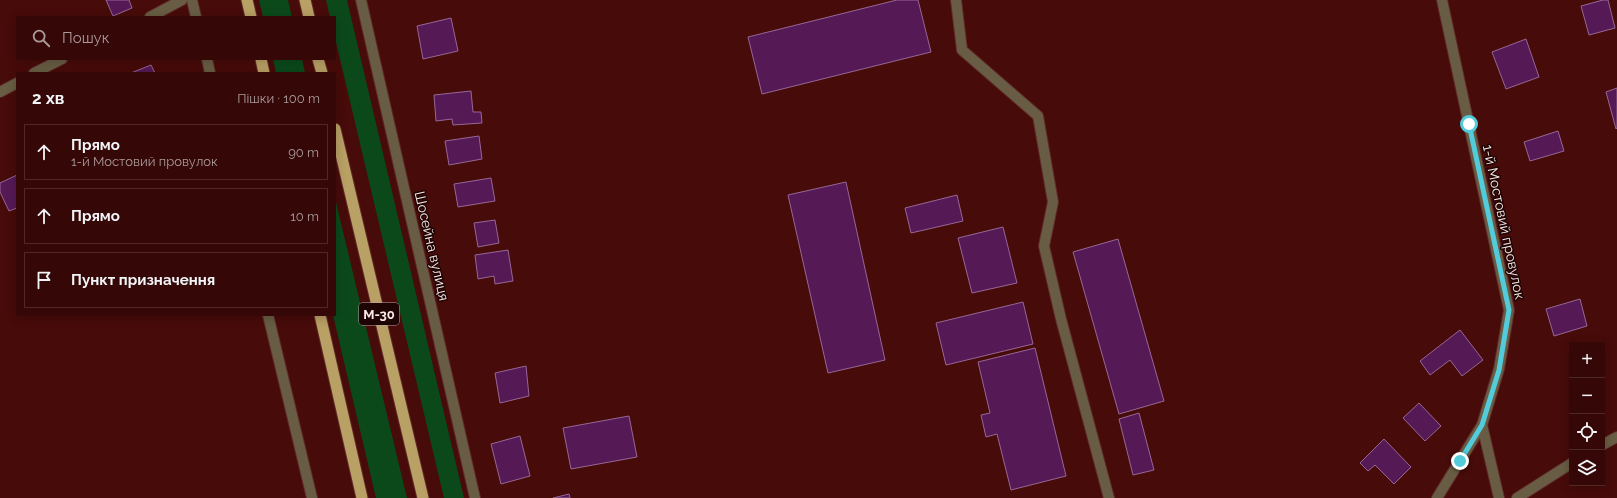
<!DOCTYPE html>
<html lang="uk">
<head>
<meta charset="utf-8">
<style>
  body { margin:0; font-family:Raleway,sans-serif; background:#401615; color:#f1f3f6 }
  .controls { position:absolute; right:12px; bottom:12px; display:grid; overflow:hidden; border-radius:0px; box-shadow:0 2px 10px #0003 }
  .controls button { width:36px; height:36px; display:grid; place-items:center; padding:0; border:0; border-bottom:1px solid #4f2928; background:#350807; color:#f1f3f6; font:20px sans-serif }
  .stop { position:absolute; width:12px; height:12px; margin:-9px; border:3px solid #53cbdb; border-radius:50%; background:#fff }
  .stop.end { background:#53cbdb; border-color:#fff; box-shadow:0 1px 4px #0008 }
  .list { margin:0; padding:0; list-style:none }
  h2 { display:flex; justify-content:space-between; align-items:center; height:52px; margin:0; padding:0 16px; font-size:17px }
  h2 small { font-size:13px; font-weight:400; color:#aa9a9b }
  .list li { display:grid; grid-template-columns:26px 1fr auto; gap:12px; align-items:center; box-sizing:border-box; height:56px; margin:0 8px 8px; padding:0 8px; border:1px solid #4f2928; border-radius:0px }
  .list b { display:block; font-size:15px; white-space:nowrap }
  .list p { margin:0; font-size:13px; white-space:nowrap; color:#aa9a9b }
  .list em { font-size:13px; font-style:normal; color:#aa9a9b }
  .icon { flex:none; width:22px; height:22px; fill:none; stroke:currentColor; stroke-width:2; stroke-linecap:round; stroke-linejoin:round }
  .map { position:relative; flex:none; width:1617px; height:498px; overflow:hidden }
  .search { position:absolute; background:#350807; box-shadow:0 2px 10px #0003; left:16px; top:16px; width:320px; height:44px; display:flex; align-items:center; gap:10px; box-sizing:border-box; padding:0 14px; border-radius:0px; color:#aa9a9b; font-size:15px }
  .panel { position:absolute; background:#350807; box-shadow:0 2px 10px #0003; left:16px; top:72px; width:320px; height:244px; border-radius:0px }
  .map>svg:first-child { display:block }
  .green { fill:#0b491b }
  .building { fill:#551956; stroke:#976796 }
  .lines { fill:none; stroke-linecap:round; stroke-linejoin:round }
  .service-casing { stroke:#602a28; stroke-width:12 }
  .minor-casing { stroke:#602a28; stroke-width:12 }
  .tertiary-casing { stroke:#602a28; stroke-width:12 }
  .trunk-casing { stroke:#602a28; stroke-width:13 }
  .service { stroke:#685d44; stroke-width:10 }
  .minor { stroke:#685d44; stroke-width:10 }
  .tertiary { stroke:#685d44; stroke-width:10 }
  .trunk { stroke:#b9a064; stroke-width:11 }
  .route { stroke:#53cbdb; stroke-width:5 }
  .labels { text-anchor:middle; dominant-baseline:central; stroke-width:3; stroke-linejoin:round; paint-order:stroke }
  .shield { fill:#1e0504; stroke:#b8a5a4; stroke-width:1 }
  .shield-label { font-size:13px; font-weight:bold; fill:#faeae8 }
  .street-label { font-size:14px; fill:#faeae8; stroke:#1e0504 }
</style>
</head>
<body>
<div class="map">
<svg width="1617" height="498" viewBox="0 0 1617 498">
  <rect width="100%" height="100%" fill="#470b09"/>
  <path class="green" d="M259,0H288L292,17H263Z
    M326,0H347L464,498H444L335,38V17H330Z
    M273,59H302L305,73H276Z
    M335,198L407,498H376L333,315H335Z"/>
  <path class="building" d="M106,0H129L132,8L113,16Z
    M897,0H918L931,52L762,94L748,37Z
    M1603,0H1608L1615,28L1589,35L1581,6Z
    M451,18L458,51L423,59L417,26Z
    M1526,39L1539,77L1506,89L1492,52Z
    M151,65L155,73H131Z
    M1617,88V128L1616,129L1606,92Z
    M471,91L473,112H481L482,123L453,125L452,119L436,121L434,95Z
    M1558,131L1564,151L1530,161L1524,142Z
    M479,136L482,159L449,165L445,141Z
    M17,175V208L9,211L0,192V183Z
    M491,178L495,201L458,207L454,184Z
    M846,182L885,360L828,373L788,195Z
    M957,195L963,221L911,233L905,208Z
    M495,220L499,243L478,247L474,223Z
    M1003,227L1017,283L972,293L958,238Z
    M1118,239L1164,401L1119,414L1073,252Z
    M508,250L513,281L495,284L494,276L478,279L475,255Z
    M1580,299L1587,326L1554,336L1546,309Z
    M1023,302L1033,344L946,365L936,323Z
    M1460,330L1483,360L1462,376L1450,360L1430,375L1420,361Z
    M1035,348L1066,476L1011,490L997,434L986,437L981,415L990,413L978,362Z
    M526,366L529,396L500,403L495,373Z
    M1419,403L1441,426L1425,441L1403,418Z
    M1139,413L1154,470L1133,475L1119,419Z
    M629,416L637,457L571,469L563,428Z
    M520,436L530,476L501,484L491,444Z
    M1384,439L1411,467L1394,484L1375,465L1368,471L1360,463Z
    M569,494L570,498H553Z"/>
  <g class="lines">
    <defs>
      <path id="service" d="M956,0L962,50L1038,116L1053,202L1044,246L1061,319L1109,498"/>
      <path id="minor" d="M150,17L182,0
        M34,73L62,59
        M0,92L17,83
        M1482,425L1499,498
        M1602,445L1617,437
        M1437,498L1482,425L1499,369L1509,310L1442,0
        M1517,498L1572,463"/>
      <path id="tertiary" d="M192,0L196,17
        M361,0L475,498
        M207,59L210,73
        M268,315L312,498"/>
      <path id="trunk" d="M247,0L251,17
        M305,0L309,17
        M261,59L264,73
        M318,59L322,73
        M335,129L423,498
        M320,315L362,498"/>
    </defs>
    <use href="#service" class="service-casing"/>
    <use href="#minor" class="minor-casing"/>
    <use href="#tertiary" class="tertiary-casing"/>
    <use href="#trunk" class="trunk-casing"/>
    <use href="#service" class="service"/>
    <use href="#minor" class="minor"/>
    <use href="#tertiary" class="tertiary"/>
    <use href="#trunk" class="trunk"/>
  </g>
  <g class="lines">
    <path class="route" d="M1460,461L1482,425L1499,370L1509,310L1469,124"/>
  </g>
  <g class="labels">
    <rect class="shield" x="359" y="303" width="40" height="22" rx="3"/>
    <g class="shield-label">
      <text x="379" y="314">М-30</text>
    </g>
    <g class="street-label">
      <text transform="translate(1504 222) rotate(78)">1-й Мостовий провулок</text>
      <text transform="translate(432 246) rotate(77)">Шосейна вулиця</text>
    </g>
  </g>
</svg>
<div class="controls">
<button>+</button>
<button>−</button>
<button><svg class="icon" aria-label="locate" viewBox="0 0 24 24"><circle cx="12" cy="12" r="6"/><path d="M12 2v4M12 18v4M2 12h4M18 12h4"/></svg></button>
<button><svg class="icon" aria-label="layers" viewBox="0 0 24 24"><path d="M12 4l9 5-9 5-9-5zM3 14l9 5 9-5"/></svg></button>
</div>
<div class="stop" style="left:1469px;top:124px"></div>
<div class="stop end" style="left:1460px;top:461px"></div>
<div class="search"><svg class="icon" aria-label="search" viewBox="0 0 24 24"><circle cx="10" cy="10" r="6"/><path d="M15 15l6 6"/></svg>Пошук</div>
<section class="panel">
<h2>2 хв<small>Пішки · 100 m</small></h2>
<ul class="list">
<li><svg class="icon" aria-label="ahead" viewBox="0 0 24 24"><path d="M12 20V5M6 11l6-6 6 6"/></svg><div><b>Прямо</b><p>1-й Мостовий провулок</p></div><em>90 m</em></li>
<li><svg class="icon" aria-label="ahead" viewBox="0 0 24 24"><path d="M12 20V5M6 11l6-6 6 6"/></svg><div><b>Прямо</b></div><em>10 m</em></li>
<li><svg class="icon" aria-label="arrive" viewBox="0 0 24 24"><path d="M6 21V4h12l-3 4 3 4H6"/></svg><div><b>Пункт призначення</b></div></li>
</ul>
</section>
</div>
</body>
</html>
